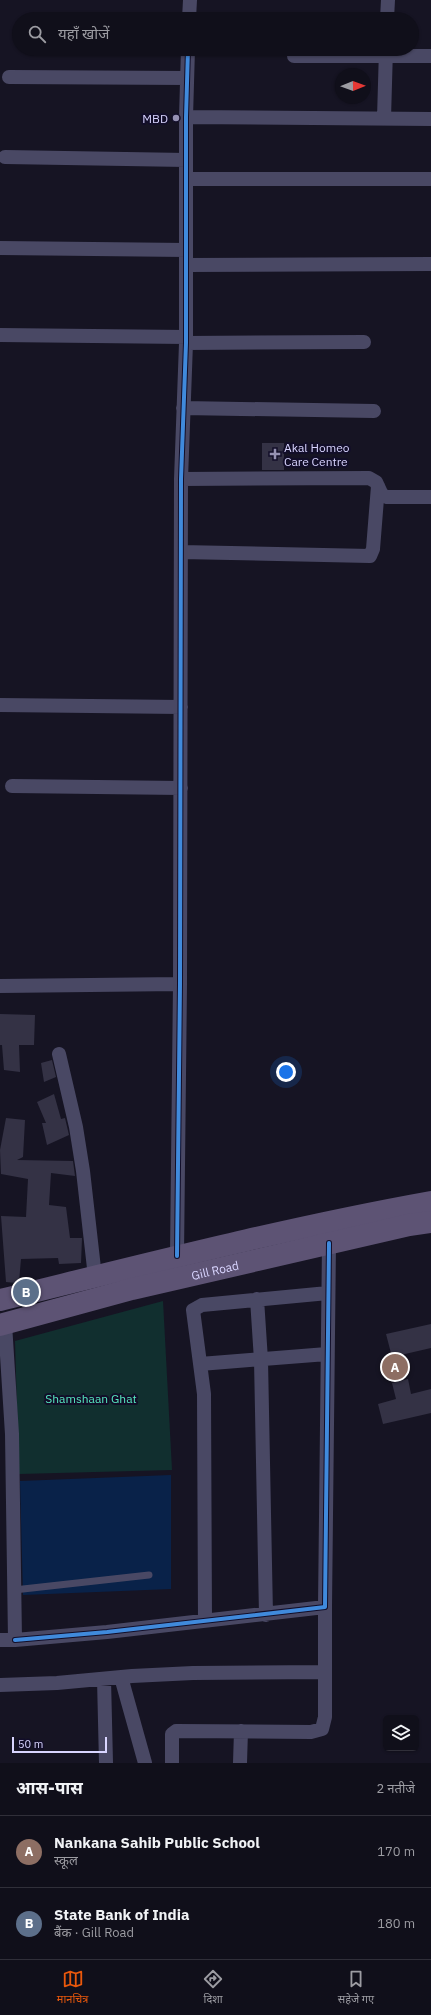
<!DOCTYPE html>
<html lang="hi">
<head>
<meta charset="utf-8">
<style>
  body { margin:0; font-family:"IBM Plex Sans","Noto Sans Devanagari",sans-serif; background:#191823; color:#f1f3f6 }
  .controls { position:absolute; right:12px; bottom:12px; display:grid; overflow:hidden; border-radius:6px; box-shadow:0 1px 3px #0004 }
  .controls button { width:36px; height:36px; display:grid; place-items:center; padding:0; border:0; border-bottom:1px solid #302f39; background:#100f1a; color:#f1f3f6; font:20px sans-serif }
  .compass { position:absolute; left:335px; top:68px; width:36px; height:36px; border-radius:50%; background:#100f1a; box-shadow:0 1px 3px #0004; rotate:89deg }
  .scale { position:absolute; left:12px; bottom:10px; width:95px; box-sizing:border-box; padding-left:4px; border:2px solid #d9d5ff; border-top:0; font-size:11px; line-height:14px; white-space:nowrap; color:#d9d5ff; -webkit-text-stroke:3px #120e29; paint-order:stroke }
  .you { position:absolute; left:286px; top:1072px; width:14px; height:14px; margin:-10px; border:3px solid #fff; border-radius:50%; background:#1a73e8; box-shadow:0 0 0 6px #1a73e833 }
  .badge { display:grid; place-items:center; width:26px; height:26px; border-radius:50%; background:#ea580c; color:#fff; font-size:13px; font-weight:700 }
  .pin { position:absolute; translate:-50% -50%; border:2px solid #fff; box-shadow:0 1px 4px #0006 }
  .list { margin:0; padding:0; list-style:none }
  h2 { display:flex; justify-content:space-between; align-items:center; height:52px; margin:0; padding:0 16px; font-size:17px }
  h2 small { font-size:13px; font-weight:400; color:#9c9ca2 }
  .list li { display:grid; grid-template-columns:26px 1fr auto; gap:12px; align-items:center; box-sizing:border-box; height:72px; padding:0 16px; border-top:1px solid #302f39 }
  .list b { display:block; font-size:15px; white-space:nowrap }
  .list p { margin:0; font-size:13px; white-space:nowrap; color:#9c9ca2 }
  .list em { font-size:13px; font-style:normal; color:#9c9ca2 }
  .icon { flex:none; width:22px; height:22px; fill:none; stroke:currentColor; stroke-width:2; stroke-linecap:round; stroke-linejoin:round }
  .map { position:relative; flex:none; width:431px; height:1763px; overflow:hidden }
  .search { position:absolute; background:#100f1a; box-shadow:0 1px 3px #0004; left:12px; right:12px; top:12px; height:44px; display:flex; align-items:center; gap:10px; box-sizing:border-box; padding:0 14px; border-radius:22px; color:#9c9ca2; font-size:15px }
  .sheet { height:196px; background:#100f1a }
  nav { display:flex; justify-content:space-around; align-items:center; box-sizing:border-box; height:56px; border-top:1px solid #302f39; background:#100f1a; font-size:11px; color:#9c9ca2 }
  nav a { display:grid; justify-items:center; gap:2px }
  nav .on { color:#ea580c }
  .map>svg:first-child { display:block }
  .green { fill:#112f2f }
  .water { fill:#092249 }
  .building { fill:#343245 }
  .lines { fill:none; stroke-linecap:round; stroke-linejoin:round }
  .service { stroke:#494864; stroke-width:7 }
  .minor { stroke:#494864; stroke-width:14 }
  .primary { stroke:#5d5374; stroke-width:22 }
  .cycleway-casing { stroke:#120e29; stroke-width:6 }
  .cycleway { stroke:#408adc; stroke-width:4 }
  .poi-dot { fill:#9591b2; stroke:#120e29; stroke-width:1.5 }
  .labels { text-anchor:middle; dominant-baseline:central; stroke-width:4; stroke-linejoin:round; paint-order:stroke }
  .poi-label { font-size:12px; fill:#d9d5ff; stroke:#120e29; text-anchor:end }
  .street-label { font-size:12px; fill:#d9d5ff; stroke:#120e29 }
  .park-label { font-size:12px; fill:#57e9c1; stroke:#120e29 }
</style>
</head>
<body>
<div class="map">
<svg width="431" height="1763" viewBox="0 0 431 1763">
  <rect width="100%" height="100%" fill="#161423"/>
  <path class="green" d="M163,1301L172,1470L19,1474L15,1341Z"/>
  <path class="water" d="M171,1475V1589L23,1595L20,1481Z"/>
  <path class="building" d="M262,443H284V470H262Z
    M0,1014L35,1015L34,1045H19L20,1072L4,1070L2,1045H0Z
    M52,1060L56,1077L44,1082L41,1063Z
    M54,1094L61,1119L65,1118L69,1135L47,1145L42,1123H46L37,1102Z
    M6,1118L25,1120L23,1157L17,1160L73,1161L75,1176L51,1173L49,1205L66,1207L70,1238H82L81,1263L59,1264L58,1258L21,1259L19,1282L16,1283L6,1282L1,1216L26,1217L28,1179L1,1174L0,1150Z
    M431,1324V1348L392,1357L386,1334Z
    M408,1379L411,1394L431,1389V1413L383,1424L378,1404L396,1399L392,1383Z"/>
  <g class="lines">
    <path class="service" d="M14,1590L149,1575"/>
    <path class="minor" d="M189,19L190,0
      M387,19L388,0
      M294,56H431
      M9,77L187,78
      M186,117L431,119
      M384,118L386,49
      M5,157L186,160
      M186,179H431
      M0,248L186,250
      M186,265L431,264
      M0,335L186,337
      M186,343L364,342
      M183,408L374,411
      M181,479L369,478L376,482L382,495L387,497H431
      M181,552L370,556L373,549L378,486
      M0,705L181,707
      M12,786L181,788
      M0,986L180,984
      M59,1054L76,1127L83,1171L95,1277
      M177,1256L180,984L181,479L186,343V117L188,49
      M257,1299L261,1360L266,1615
      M200,1364L327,1354
      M205,1621L204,1394L193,1310L202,1305L328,1293
      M0,1640H15L12,1434L5,1324
      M15,1640L107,1632L325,1607L329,1243
      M121,1677L145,1763
      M104,1679L106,1763
      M0,1685L57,1683L132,1676L193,1673L325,1672
      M172,1763V1734L176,1731L311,1732L322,1729L325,1717V1607
      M240,1763L241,1731"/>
    <g class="primary">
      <path d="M0,1300C143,1265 286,1228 431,1202"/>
      <path id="s1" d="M0,1325L132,1289L409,1225L431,1222"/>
    </g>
    <defs>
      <path id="cycleway" d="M177,1256L180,984L181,479L186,343V117L188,49
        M15,1640L107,1632L325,1607L329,1243"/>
    </defs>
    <use href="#cycleway" class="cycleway-casing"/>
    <use href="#cycleway" class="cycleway"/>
  </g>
  <g class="poi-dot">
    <circle cx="176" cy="118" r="4"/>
    <path d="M273 448h4v4h4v4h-4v4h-4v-4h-4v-4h4z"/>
  </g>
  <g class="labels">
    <g class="poi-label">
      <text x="168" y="118">MBD</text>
      <text x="284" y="447" text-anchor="start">Akal Homeo<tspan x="284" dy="14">Care Centre</tspan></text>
    </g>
    <g class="street-label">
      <text stroke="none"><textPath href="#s1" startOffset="222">Gill Road</textPath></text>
    </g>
    <g class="park-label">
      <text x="91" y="1398">Shamshaan Ghat</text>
    </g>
  </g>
</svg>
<div class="controls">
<button><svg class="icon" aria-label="layers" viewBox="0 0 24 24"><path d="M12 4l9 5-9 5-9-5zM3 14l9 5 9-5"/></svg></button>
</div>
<svg class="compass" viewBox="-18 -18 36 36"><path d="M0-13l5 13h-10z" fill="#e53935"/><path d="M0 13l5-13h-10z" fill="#9c9ca2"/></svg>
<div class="scale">50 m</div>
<div class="you"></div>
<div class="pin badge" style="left:395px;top:1367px;background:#8d6e63">A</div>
<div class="pin badge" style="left:26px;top:1292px;background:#5c6f8a">B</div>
<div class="search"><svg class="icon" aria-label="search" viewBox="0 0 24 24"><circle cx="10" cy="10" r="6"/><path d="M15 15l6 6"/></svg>यहाँ खोजें</div>
</div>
<section class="sheet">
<h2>आस-पास<small>2 नतीजे</small></h2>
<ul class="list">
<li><span class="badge" style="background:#8d6e63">A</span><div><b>Nankana Sahib Public School</b><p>स्कूल</p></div><em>170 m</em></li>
<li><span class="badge" style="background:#5c6f8a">B</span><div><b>State Bank of India</b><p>बैंक · Gill Road</p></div><em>180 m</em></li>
</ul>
</section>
<nav>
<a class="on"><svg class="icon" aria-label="map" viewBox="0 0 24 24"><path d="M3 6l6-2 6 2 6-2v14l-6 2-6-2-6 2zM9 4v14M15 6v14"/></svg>मानचित्र</a>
<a><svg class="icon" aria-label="directions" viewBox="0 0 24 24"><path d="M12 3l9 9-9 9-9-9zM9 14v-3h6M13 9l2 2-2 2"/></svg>दिशा</a>
<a><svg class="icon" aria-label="saved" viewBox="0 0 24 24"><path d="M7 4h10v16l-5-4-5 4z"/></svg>सहेजे गए</a>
</nav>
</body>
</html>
